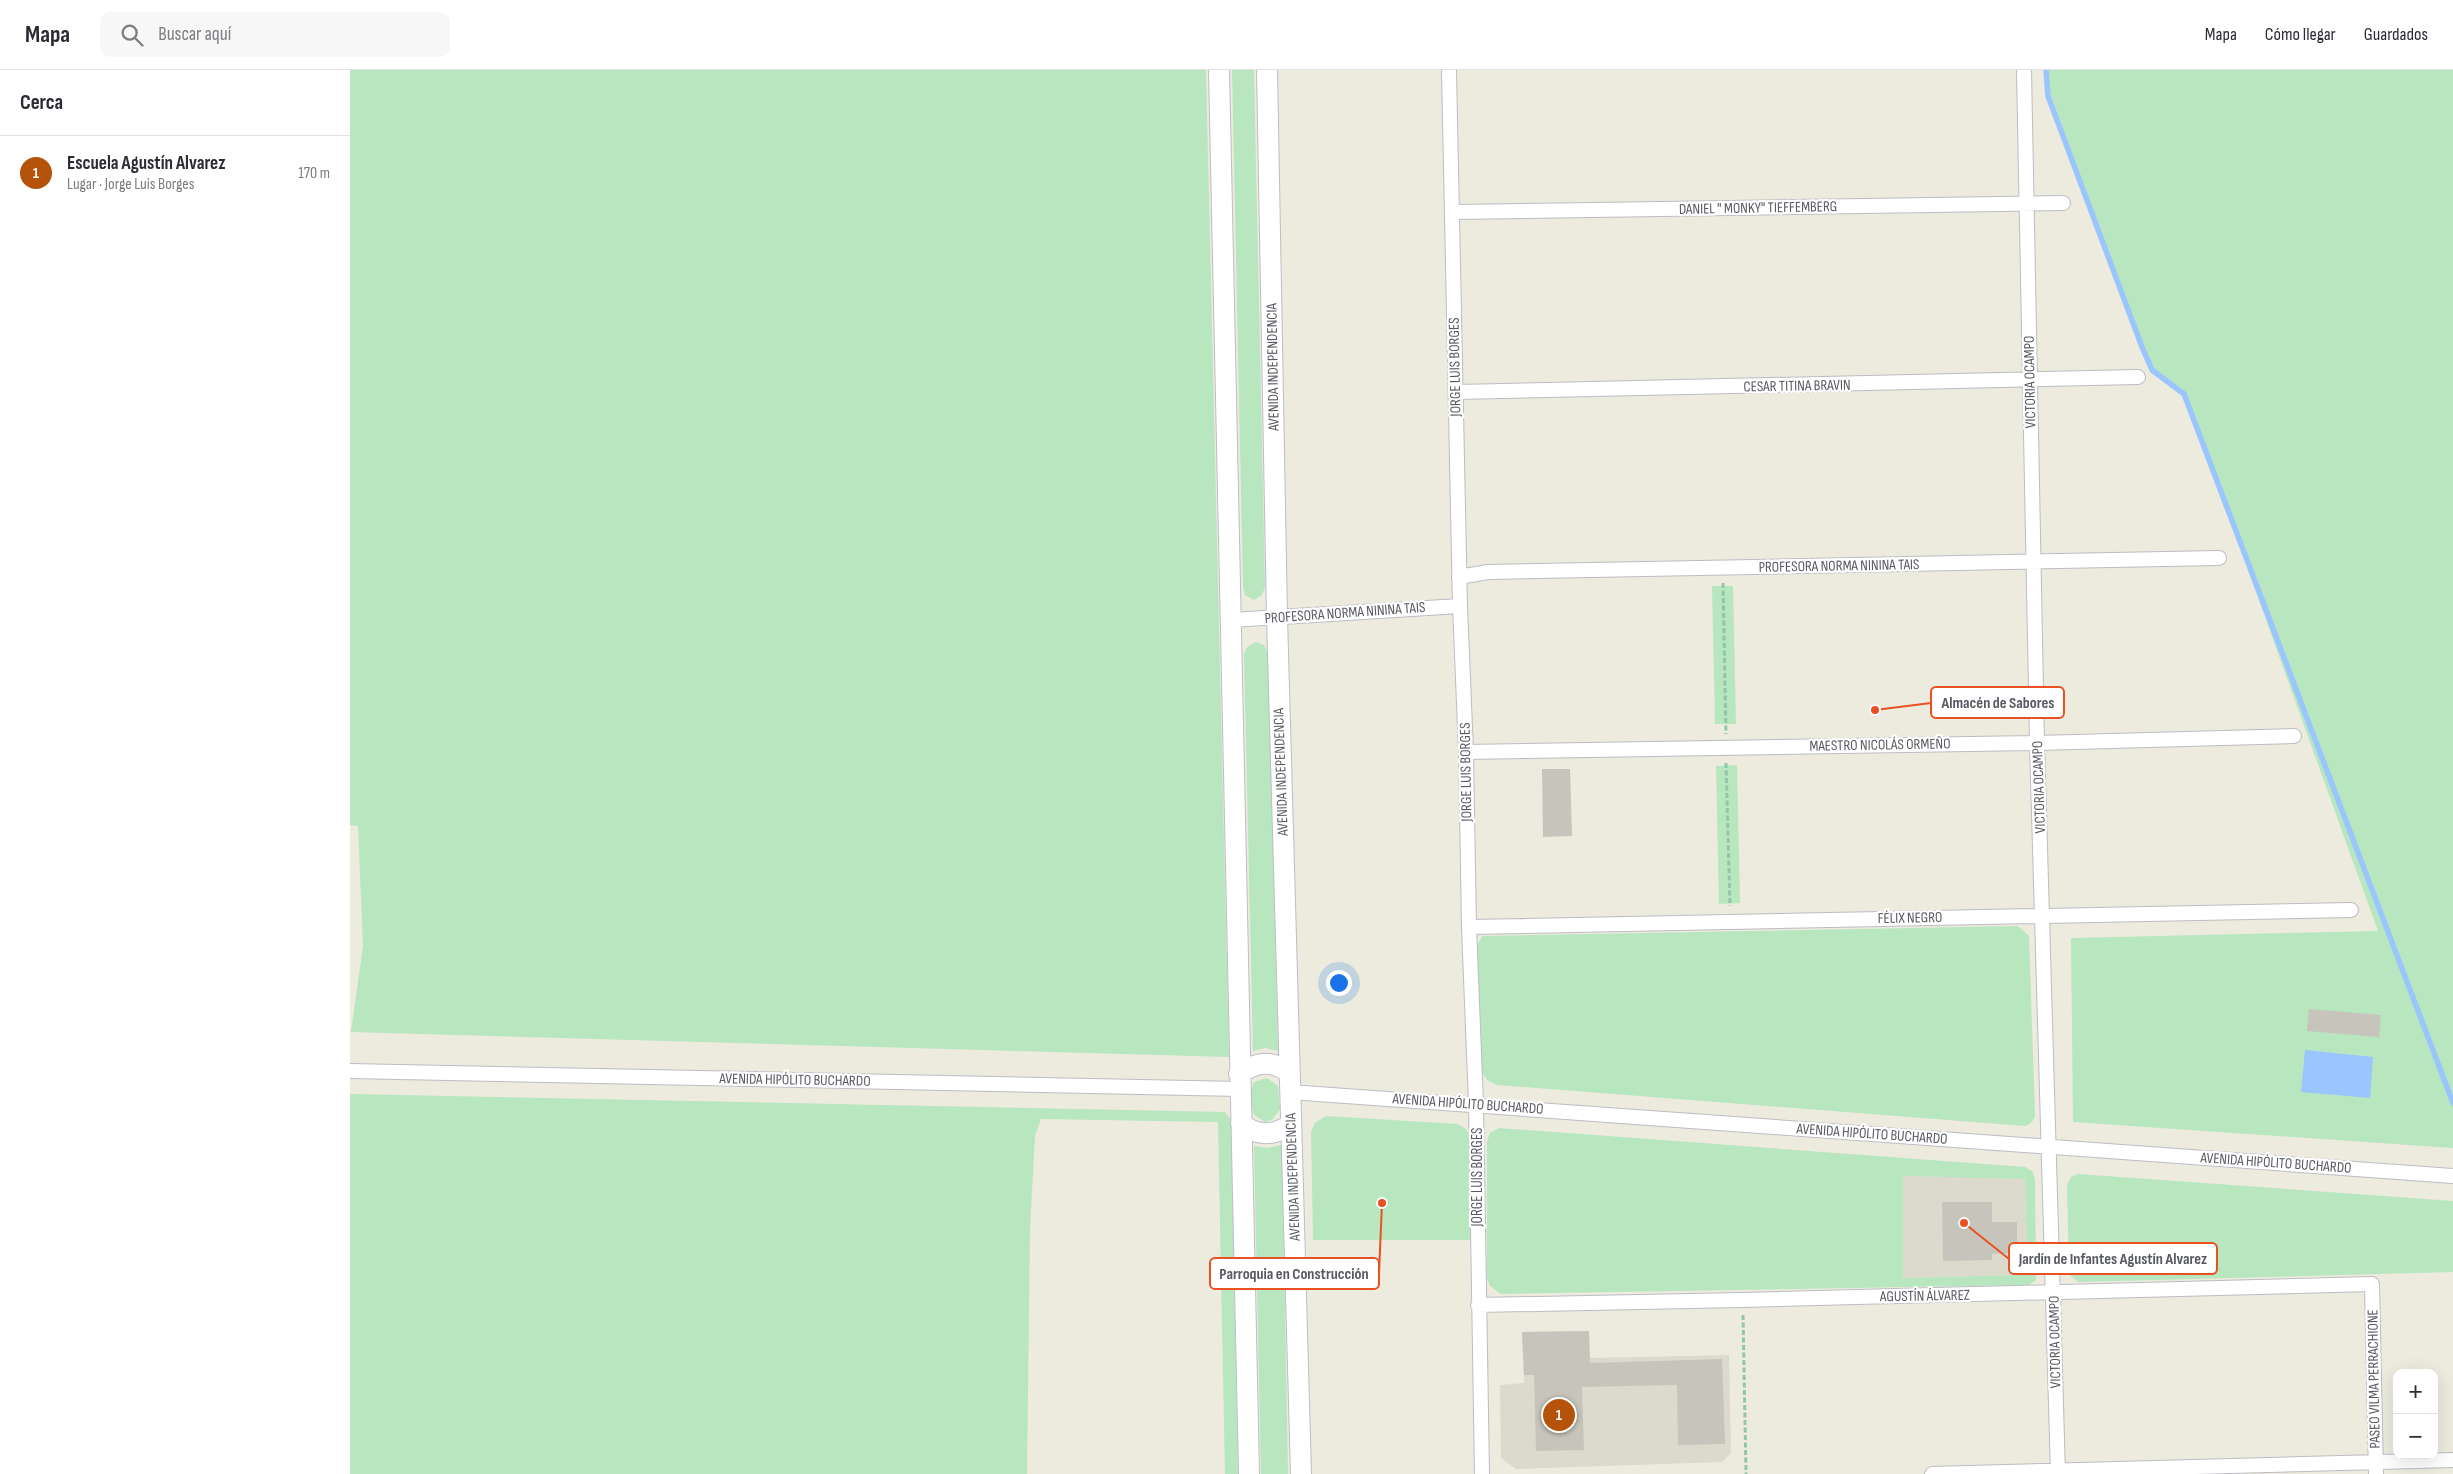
<!DOCTYPE html>
<html lang="es">
<head>
<meta charset="utf-8">
<style>
  body { margin:0; font-family:"Sofia Sans Condensed",sans-serif; background:#f7f7f7; color:#2b2b33 }
  .controls { position:absolute; right:15px; bottom:15px; display:grid; overflow:hidden; border-radius:10px; box-shadow:0 5px 20px #0002 }
  .controls button { width:45px; height:45px; display:grid; place-items:center; padding:0; border:0; border-bottom:1px solid #e1e1e2; background:#fff; color:#2b2b33; font:25px sans-serif }
  .you { position:absolute; left:988px; top:912px; width:18px; height:18px; margin:-12px; border:4px solid #fff; border-radius:50%; background:#1a73e8; box-shadow:0 0 0 8px #1a73e833 }
  .badge { display:grid; place-items:center; width:32px; height:32px; border-radius:50%; background:#b45309; color:#fff; font-size:16px; font-weight:700 }
  .pin { position:absolute; translate:-50% -50%; border:2px solid #fff; box-shadow:0 1px 5px #0006 }
  .list { margin:0; padding:0; list-style:none }
  h2 { display:flex; justify-content:space-between; align-items:center; height:65px; margin:0; padding:0 20px; font-size:21px }
  h2 small { font-size:16px; font-weight:400; color:#7c7c81 }
  .list li { display:grid; grid-template-columns:32px 1fr auto; gap:15px; align-items:center; box-sizing:border-box; height:75px; padding:0 20px; border-top:1px solid #e1e1e2 }
  .list b { display:block; font-size:19px; white-space:nowrap }
  .list p { margin:0; font-size:16px; white-space:nowrap; color:#7c7c81 }
  .list em { font-size:16px; font-style:normal; color:#7c7c81 }
  .icon { flex:none; width:28px; height:28px; fill:none; stroke:currentColor; stroke-width:2; stroke-linecap:round; stroke-linejoin:round }
  .map { position:relative; flex:none; width:2103px; height:1404px; overflow:hidden }
  header { display:flex; align-items:center; gap:30px; box-sizing:border-box; height:70px; padding:0 25px; background:#fff; border-bottom:1px solid #e1e1e2 }
  header strong { font-size:24px }
  nav { display:flex; gap:28px; margin-inline-start:auto; font-size:18px }
  .search { width:350px; height:45px; background:#f7f7f7; display:flex; align-items:center; gap:12px; box-sizing:border-box; padding:0 18px; border-radius:10px; color:#7c7c81; font-size:19px }
  main { display:flex }
  aside { flex:1; background:#fff }
  .map>svg:first-child { display:block }
  .education { fill:#dcdacd }
  .green { fill:#b8e6bf; fill-rule:evenodd }
  .water { fill:#9bc5ff }
  .lines { fill:none; stroke-linecap:round; stroke-linejoin:round }
  .stream { stroke:#9bc5ff; stroke-width:5.5 }
  .building { fill:#c7c5bb }
  .street-casing { stroke:#bcbdc4; stroke-width:16 }
  .secondary-casing { stroke:#bbbec6; stroke-width:22 }
  .path { stroke:#92c6a8; stroke-width:3; stroke-dasharray:5 2.5; stroke-linecap:butt }
  .street { stroke:#fff; stroke-width:14 }
  .secondary { stroke:#fff; stroke-width:20 }
  .labels { text-anchor:middle; dominant-baseline:central; stroke-width:4.5; stroke-linejoin:round; paint-order:stroke }
  .street-label { font-size:15px; fill:#585a61; stroke:#fff }
  .leader { fill:none; stroke:#e95022; stroke-width:2 }
  .callout-dot { fill:#e95022; stroke:#fff; stroke-width:2 }
  .callout { fill:#fff; stroke:#e95022; stroke-width:2 }
  .callout-label { font-size:16px; text-anchor:middle; font-weight:bold; fill:#585a61 }
</style>
</head>
<body>
<header>
<strong>Mapa</strong>
<div class="search"><svg class="icon" aria-label="search" viewBox="0 0 24 24"><circle cx="10" cy="10" r="6"/><path d="M15 15l6 6"/></svg>Buscar aquí</div>
<nav><a>Mapa</a><a>Cómo llegar</a><a>Guardados</a></nav>
</header>
<main>
<aside>
<h2>Cerca<small></small></h2>
<ul class="list">
<li><span class="badge">1</span><div><b>Escuela Agustín Alvarez</b><p>Lugar · Jorge Luis Borges</p></div><em>170 m</em></li>
</ul>
</aside>
<div class="map">
<svg width="2103" height="1404" viewBox="0 0 2103 1404">
  <rect width="100%" height="100%" fill="#ecebde"/>
  <path class="education" d="M1553,1106L1675,1109L1677,1197L1669,1205L1553,1208Z
    M1239,1261L1240,1288L1379,1285L1381,1383L1372,1392L1166,1399L1151,1388L1150,1315L1174,1313L1172,1262Z"/>
  <path class="green" d="M0,0H856L879,987L1,962L13,876L8,756L0,755Z
    M882,0H904L915,517L912,525L904,530L895,525L893,517Z
    M1699,0H2103V1078L1723,1052L1721,868L2028,861L1839,336L1834,324L1802,300L1699,21Z
    M1362,516H1383L1386,654H1365Z
    M906,572L914,575L918,584L928,981L915,978L903,981L894,584L897,577Z
    M1387,695L1390,833L1369,834L1366,696Z
    M1668,856L1679,866L1685,1047L1680,1054L1675,1056L1147,1015L1137,1010L1132,1002L1127,876L1132,866Z
    M917,1008L928,1016L930,1039L923,1049L915,1052L903,1044L901,1020L904,1012Z
    M0,1024L875,1042L881,1050L888,1404H875L868,1052L691,1049L685,1066L680,1158L677,1404H0Z
    M976,1046L1107,1054L1116,1059L1120,1068V1170H963L961,1062L965,1053Z
    M1149,1058L1675,1097L1682,1101L1685,1109L1686,1208L1685,1211L1678,1215L1151,1224L1140,1216L1137,1208V1071L1140,1063ZM1553,1106L1675,1109L1677,1197L1669,1205L1553,1208Z
    M932,1075L938,1404H911L904,1076L918,1078Z
    M1728,1104L2103,1131V1202L1728,1212L1719,1204L1717,1115L1721,1107Z"/>
  <path class="water" d="M1955,980L2023,987L2020,1028L1951,1022Z"/>
  <g class="lines">
    <path class="stream" d="M1696,0L1698,26L1792,277L1802,300L1834,324L2103,1033"/>
  </g>
  <path class="building" d="M1192,699H1220L1222,766L1193,767Z
    M1959,939L2031,945L2029,967L1957,961Z
    M1592,1132H1642V1152H1667V1183L1642,1184V1190L1593,1191Z
    M1239,1261L1240,1293L1372,1289L1375,1374L1328,1375L1327,1315L1232,1317L1234,1380L1186,1381L1184,1305H1174L1172,1262Z"/>
  <g class="lines">
    <defs>
      <path id="street" d="M1099,0L1110,536L1116,682L1119,857L1126,1034L1132,1404
        M1674,0L1687,673L1708,1404
        M1103,142L1713,133
        M1106,322L1788,307
        M1109,507L1138,502L1869,488
        M881,550L1110,536
        M1116,682L1687,673L1944,666
        M1119,857L2001,840
        M0,1001L890,1019
        M940,1022L2103,1106
        M1128,1235L1392,1230L2022,1214L2026,1404
        M1582,1404L2103,1390"/>
      <path id="secondary" d="M869,0L899,1404
        M917,0L927,547L951,1404
        M889,1004C907,991 922,990 940,1003
        M891,1053C906,1067 925,1066 941,1054"/>
    </defs>
    <use href="#street" class="street-casing"/>
    <use href="#secondary" class="secondary-casing"/>
    <path class="path" d="M1373,513L1376,664
      M1376,693L1380,836
      M1393,1245L1396,1404"/>
    <use href="#street" class="street"/>
    <use href="#secondary" class="secondary"/>
  </g>
  <g class="labels">
    <g class="street-label">
      <text transform="translate(1408 138) rotate(-1)">DANIEL " MONKY" TIEFFEMBERG</text>
      <text transform="translate(923 297) rotate(-91)">AVENIDA INDEPENDENCIA</text>
      <text transform="translate(1105 297) rotate(-91)">JORGE LUIS BORGES</text>
      <text transform="translate(1680 312) rotate(-91)">VICTORIA OCAMPO</text>
      <text transform="translate(1447 316) rotate(-1)">CESAR TITINA BRAVIN</text>
      <text transform="translate(1489 496) rotate(-1)">PROFESORA NORMA NININA TAIS</text>
      <text transform="translate(995 543) rotate(-4)">PROFESORA NORMA NININA TAIS</text>
      <text transform="translate(1530 675) rotate(-1)">MAESTRO NICOLÁS ORMEÑO</text>
      <text transform="translate(931 702) rotate(-92)">AVENIDA INDEPENDENCIA</text>
      <text transform="translate(1116 702) rotate(-91)">JORGE LUIS BORGES</text>
      <text transform="translate(1689 717) rotate(-92)">VICTORIA OCAMPO</text>
      <text transform="translate(1560 848) rotate(-1)">FÉLIX NEGRO</text>
      <text transform="translate(445 1010) rotate(1)">AVENIDA HIPÓLITO BUCHARDO</text>
      <text transform="translate(1118 1034) rotate(4)">AVENIDA HIPÓLITO BUCHARDO</text>
      <text transform="translate(1522 1064) rotate(4)">AVENIDA HIPÓLITO BUCHARDO</text>
      <text transform="translate(1926 1093) rotate(4)">AVENIDA HIPÓLITO BUCHARDO</text>
      <text transform="translate(943 1107) rotate(-92)">AVENIDA INDEPENDENCIA</text>
      <text transform="translate(1127 1107) rotate(-90)">JORGE LUIS BORGES</text>
      <text transform="translate(1575 1226) rotate(-1)">AGUSTÍN ÁLVAREZ</text>
      <text transform="translate(1705 1272) rotate(-91)">VICTORIA OCAMPO</text>
      <text transform="translate(2024 1309) rotate(-91)">PASEO VILMA PERRACHIONE</text>
    </g>
  </g>
  <path class="leader" d="M1525 640L1581 633M1614 1153L1659 1189M1032 1133L1029 1204"/>
  <g class="callout-dot">
    <circle cx="1525" cy="640" r="5"/>
    <circle cx="1614" cy="1153" r="5"/>
    <circle cx="1032" cy="1133" r="5"/>
  </g>
  <g class="callout">
    <rect x="1581" y="617" width="133" height="31" rx="5"/>
    <rect x="1659" y="1173" width="208" height="31" rx="5"/>
    <rect x="860" y="1188" width="169" height="31" rx="5"/>
  </g>
  <g class="callout-label">
    <text x="1648" y="638">Almacén de Sabores</text>
    <text x="1763" y="1194">Jardín de Infantes Agustín Alvarez</text>
    <text x="944" y="1209">Parroquia en Construcción</text>
  </g>
</svg>
<div class="controls">
<button>+</button>
<button>−</button>
</div>
<div class="you"></div>
<div class="pin badge" style="left:1209px;top:1345px">1</div>
</div>
</main>
</body>
</html>
